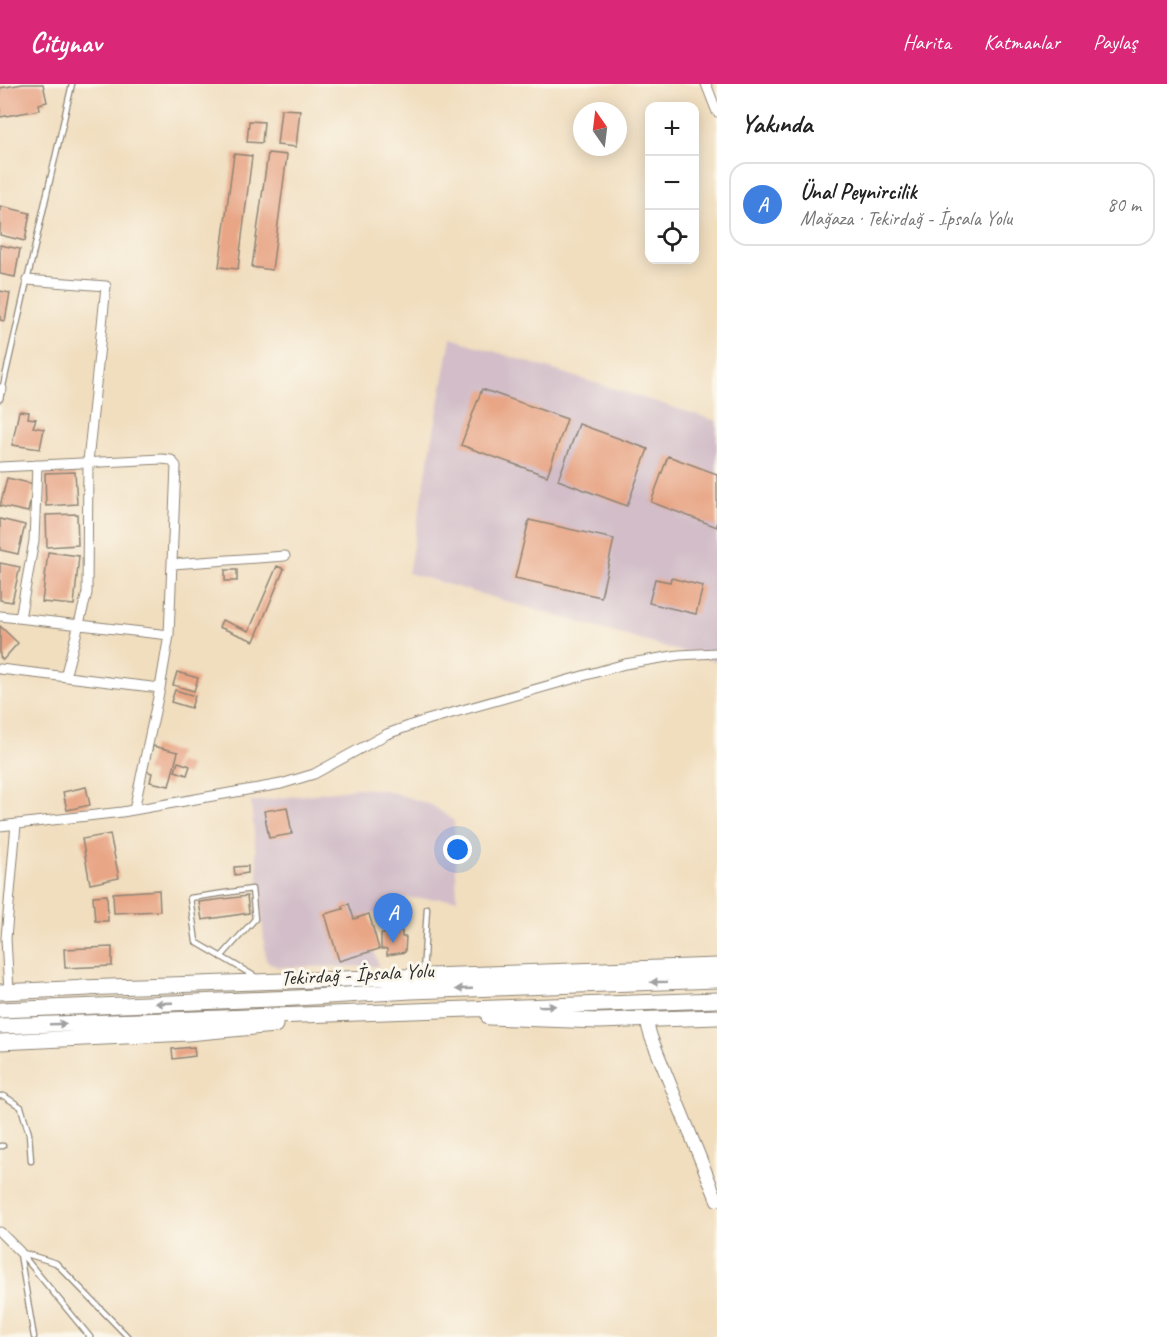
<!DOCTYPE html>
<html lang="tr">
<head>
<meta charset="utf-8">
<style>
  body { margin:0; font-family:Caveat,sans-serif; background:#f6f6f6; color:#222 }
  .controls { position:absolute; right:18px; top:18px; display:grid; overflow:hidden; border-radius:12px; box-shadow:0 3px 15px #0003 }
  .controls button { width:54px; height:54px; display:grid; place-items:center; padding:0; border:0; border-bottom:2px solid #e0e0e0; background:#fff; color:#222; font:30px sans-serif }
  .compass { position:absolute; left:573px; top:18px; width:54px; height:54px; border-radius:50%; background:#fff; box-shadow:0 3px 15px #0003; rotate:346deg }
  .you { position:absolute; left:458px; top:766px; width:21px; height:21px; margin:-15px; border:4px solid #fff; border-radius:50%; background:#1a73e8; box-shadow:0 0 0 9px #1a73e833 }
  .badge { display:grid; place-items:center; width:39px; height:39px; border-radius:50%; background:#db2777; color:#fff; font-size:20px; font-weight:700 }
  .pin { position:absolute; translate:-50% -50px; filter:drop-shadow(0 2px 3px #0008) }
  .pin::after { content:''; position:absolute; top:32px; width:21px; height:18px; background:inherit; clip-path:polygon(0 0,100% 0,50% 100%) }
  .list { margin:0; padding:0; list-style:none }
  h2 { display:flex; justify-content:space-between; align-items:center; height:78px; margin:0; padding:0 24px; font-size:26px }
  h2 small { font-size:20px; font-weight:400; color:#767676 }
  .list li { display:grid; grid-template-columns:39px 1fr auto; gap:18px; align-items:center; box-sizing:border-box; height:84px; margin:0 12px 12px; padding:0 12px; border:2px solid #e0e0e0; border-radius:18px }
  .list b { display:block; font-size:22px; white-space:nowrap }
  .list p { margin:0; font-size:20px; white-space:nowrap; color:#767676 }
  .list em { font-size:20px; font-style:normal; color:#767676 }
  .icon { flex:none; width:33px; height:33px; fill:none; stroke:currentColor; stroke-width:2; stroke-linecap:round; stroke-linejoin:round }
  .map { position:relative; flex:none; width:717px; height:1253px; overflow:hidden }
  header { display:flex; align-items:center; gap:36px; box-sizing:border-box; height:84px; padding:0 30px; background:#db2777; color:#fff }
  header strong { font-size:28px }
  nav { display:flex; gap:33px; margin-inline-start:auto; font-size:21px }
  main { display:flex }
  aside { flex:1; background:#fff }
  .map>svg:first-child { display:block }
  .industrial { fill:#d2bdc8 }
  .building { fill:#e8a686 }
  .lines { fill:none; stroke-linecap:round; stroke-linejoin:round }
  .service-casing { stroke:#8e8475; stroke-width:7 }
  .minor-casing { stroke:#8e8475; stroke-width:11 }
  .tertiary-casing { stroke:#8e8475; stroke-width:14 }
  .trunk-casing { stroke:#8e8475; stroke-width:17 }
  .service { stroke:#fff; stroke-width:4.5 }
  .minor { stroke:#fff; stroke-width:9 }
  .tertiary { stroke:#fff; stroke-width:12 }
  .trunk { stroke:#fff; stroke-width:15 }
  .oneway { fill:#a0a0a0 }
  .labels { text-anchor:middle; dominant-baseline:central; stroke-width:6; stroke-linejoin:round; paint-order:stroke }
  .street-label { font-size:21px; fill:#2b2b2b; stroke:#fbf7ec }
</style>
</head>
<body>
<header>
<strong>Citynav</strong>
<nav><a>Harita</a><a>Katmanlar</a><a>Paylaş</a></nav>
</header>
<main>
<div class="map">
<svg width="717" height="1253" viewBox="0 0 717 1253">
  <rect width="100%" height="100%" fill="#fbf7ec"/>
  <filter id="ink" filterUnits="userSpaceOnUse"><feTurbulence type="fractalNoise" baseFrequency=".0167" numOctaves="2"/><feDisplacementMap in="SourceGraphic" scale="12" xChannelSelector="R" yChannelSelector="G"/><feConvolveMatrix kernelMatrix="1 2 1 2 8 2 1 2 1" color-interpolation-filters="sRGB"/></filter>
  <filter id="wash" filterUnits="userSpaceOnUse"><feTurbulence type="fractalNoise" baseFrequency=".008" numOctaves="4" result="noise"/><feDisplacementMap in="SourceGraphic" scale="24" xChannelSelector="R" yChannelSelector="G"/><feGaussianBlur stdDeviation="1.35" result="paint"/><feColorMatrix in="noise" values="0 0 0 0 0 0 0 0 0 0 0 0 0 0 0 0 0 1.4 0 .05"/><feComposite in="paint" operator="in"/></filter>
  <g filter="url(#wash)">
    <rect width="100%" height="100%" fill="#f1debf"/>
    <path class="industrial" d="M451,254L717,337V578L408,489Z
      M358,704L385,706L432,721L454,737L457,815L390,814L388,826L361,832L379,882L278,883L266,877L251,718Z"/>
    <g id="blocks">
      <path class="building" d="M23,0H43L47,18L39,20L40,26L0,33V4Z
        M281,25L300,26L296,63L277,61Z
        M249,37L264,38L262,59L247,58Z
        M268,69L287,71L272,186L252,183Z
        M234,70L252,72L238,185L219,183Z
        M0,122L30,129L25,157L0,151Z
        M0,161L20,165L15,193L0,190Z
        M0,207L10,209L5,237L0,236Z
        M482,305L567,335L547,392L461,361Z
        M19,327L29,328L28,334L36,335L33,343L44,345L40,365L12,361Z
        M579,340L648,365L627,422L558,396Z
        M668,372L717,390V443L651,418Z
        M75,388L77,420L46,422L45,389Z
        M7,394L34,400L28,428L0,422Z
        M77,430L78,461L47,463L46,431Z
        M0,435L25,441L18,470L0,466Z
        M529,436L614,455L601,513L515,494Z
        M48,468L79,472L74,521L42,518Z
        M0,479L20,483L12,518L0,516Z
        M277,482L284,485L254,557L219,543L222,536L249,547Z
        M225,486H237V497H225Z
        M671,494L703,502L696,530L649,519L655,495L670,498Z
        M0,542L18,559L3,576L0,573Z
        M177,588L198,594L194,607L173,601Z
        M175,606L195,612L191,624L171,618Z
        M153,662L178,668L169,702L150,698L152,689L146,687Z
        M178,678L190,682L187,691L175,687Z
        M86,703L90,721L67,726L63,708Z
        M287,723L292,750L269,754L264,727Z
        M110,750L119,794L90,800L82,755Z
        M248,782V789L235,791L234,783Z
        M159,806L160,827L114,829L113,809Z
        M107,811L108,837H95L93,812Z
        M247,812L249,829L202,836L199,818Z
        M349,820L354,835L369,830L379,865L339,877L325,830L343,825L342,822Z
        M390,847H402V853H406L405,868L387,871V865H381V850H390Z
        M112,863V882L65,884L64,865Z
        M194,963L195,972L173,975L172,965Z"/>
    </g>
  </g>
  <g filter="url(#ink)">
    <use href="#blocks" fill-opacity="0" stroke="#8e8475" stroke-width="1.5"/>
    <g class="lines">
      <defs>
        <path id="service" d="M0,315L72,0
          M221,873L255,835L252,805L190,814L196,858L256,893
          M423,890L427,824
          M0,1012H4L21,1023L29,1050L31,1077
          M0,1062H3
          M20,1168L56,1179L128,1253
          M20,1168L90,1253
          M20,1170L34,1253"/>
        <path id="minor" d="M706,0L717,28
          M27,196L106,202L88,378L87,509L65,593
          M0,305H2
          M0,383L162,375L171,376L176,382L169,551L160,604L134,726
          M173,480L285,472
          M0,532L169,551
          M20,534L34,457L37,381
          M0,585L160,604
          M0,742L122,728L281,700L314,690L387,650L420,638L625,580L679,571L717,569
          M9,908L6,854L16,740
          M0,1148L20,1168"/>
        <path id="tertiary" d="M646,936L651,953L717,1116"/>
        <path id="trunk" d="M81,904L717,882
          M0,908L90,904
          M0,926L296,914L411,907L717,896
          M489,933L599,937L717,933
          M0,942L717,916
          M0,958L188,949L275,941"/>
      </defs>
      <use href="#service" class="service-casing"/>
      <use href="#minor" class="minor-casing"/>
      <use href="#tertiary" class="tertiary-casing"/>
      <use href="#trunk" class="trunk-casing"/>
      <use href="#service" class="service"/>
      <use href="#minor" class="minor"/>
      <use href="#tertiary" class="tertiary"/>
      <use href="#trunk" class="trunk"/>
    </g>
    <defs><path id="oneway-solid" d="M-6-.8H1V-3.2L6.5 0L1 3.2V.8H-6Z" transform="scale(1.5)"/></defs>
    <g class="oneway">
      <use href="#oneway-solid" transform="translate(659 898) rotate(179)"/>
      <use href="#oneway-solid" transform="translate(464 905) rotate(178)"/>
      <use href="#oneway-solid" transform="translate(164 919) rotate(178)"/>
      <use href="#oneway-solid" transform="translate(547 922) rotate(-2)"/>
      <use href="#oneway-solid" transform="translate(58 940) rotate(-2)"/>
    </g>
  </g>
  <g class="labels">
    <g class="street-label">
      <text transform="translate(357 890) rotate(-3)">Tekirdağ - İpsala Yolu</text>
    </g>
  </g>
</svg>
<div class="controls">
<button>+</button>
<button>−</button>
<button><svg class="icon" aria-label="locate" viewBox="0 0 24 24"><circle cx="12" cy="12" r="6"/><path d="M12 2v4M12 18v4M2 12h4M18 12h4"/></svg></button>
</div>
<svg class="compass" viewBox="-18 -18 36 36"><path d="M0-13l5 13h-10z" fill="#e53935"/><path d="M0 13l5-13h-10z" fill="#767676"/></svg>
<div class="you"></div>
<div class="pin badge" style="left:393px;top:859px;background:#3f7fe0">A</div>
</div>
<aside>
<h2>Yakında<small></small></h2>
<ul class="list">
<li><span class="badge" style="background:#3f7fe0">A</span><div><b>Ünal Peynircilik</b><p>Mağaza · Tekirdağ - İpsala Yolu</p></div><em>80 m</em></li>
</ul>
</aside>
</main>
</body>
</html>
